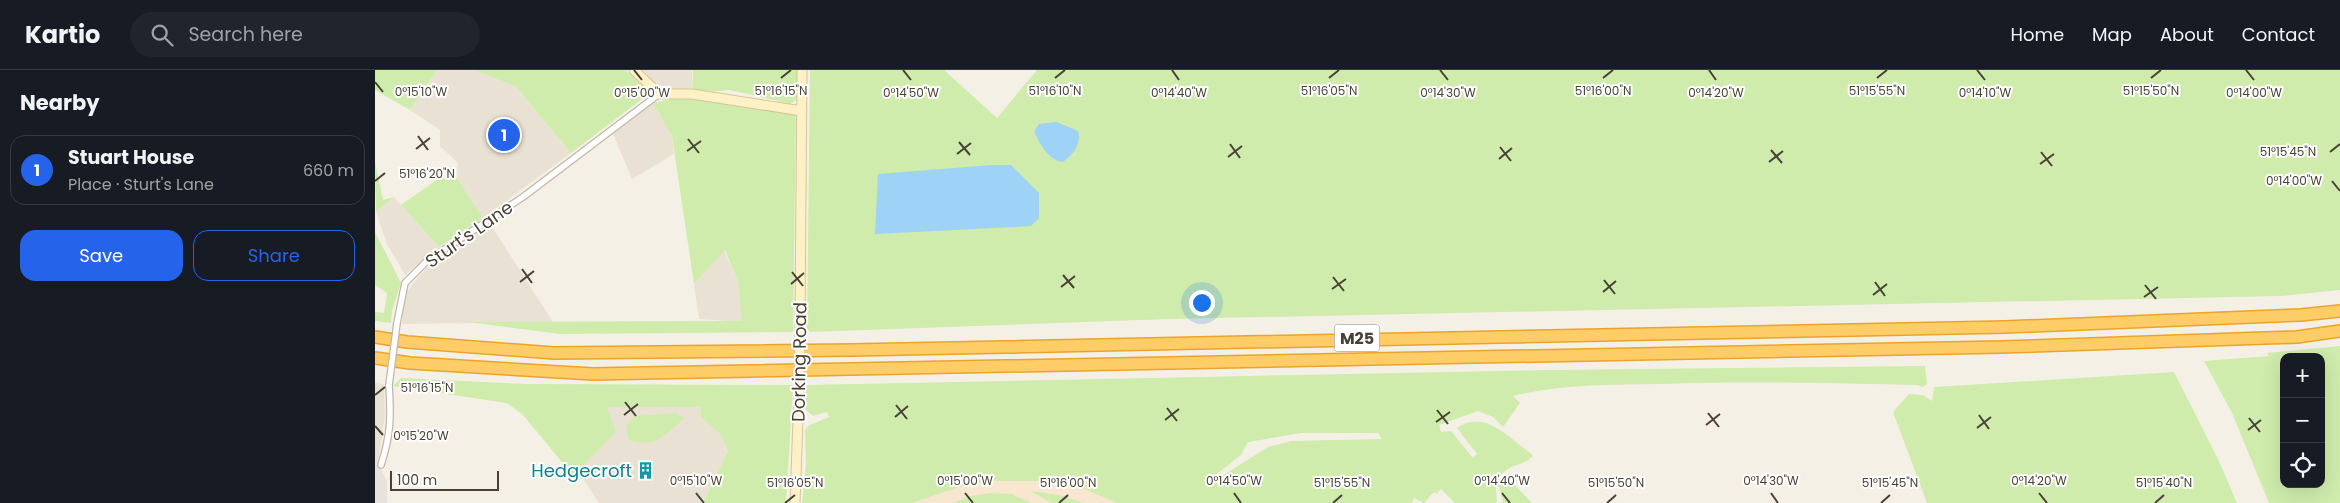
<!DOCTYPE html>
<html lang="en">
<head>
<meta charset="utf-8">
<style>
  body { margin:0; font-family:Poppins,sans-serif; background:#20242c; color:#f1f3f6 }
  .controls { position:absolute; right:15px; bottom:15px; display:grid; overflow:hidden; border-radius:10px; box-shadow:0 5px 20px #0002 }
  .controls button { width:45px; height:45px; display:grid; place-items:center; padding:0; border:0; border-bottom:1px solid #363941; background:#171b24; color:#f1f3f6; font:25px sans-serif }
  .scale { position:absolute; left:15px; bottom:12px; width:109px; box-sizing:border-box; padding-left:5px; border:2px solid #484135; border-top:0; font-size:14px; line-height:18px; white-space:nowrap; color:#484135; -webkit-text-stroke:4px #fff; paint-order:stroke }
  .you { position:absolute; left:826px; top:232px; width:18px; height:18px; margin:-12px; border:4px solid #fff; border-radius:50%; background:#1a73e8; box-shadow:0 0 0 8px #1a73e833 }
  .badge { display:grid; place-items:center; width:32px; height:32px; border-radius:50%; background:#2563eb; color:#fff; font-size:16px; font-weight:700 }
  .pin { position:absolute; translate:-50% -50%; border:2px solid #fff; box-shadow:0 1px 5px #0006 }
  .list { margin:0; padding:0; list-style:none }
  h2 { display:flex; justify-content:space-between; align-items:center; height:65px; margin:0; padding:0 20px; font-size:21px }
  h2 small { font-size:16px; font-weight:400; color:#9ea1a6 }
  .list li { display:grid; grid-template-columns:32px 1fr auto; gap:15px; align-items:center; box-sizing:border-box; height:70px; margin:0 10px 10px; padding:0 10px; border:1px solid #363941; border-radius:15px }
  .list b { display:block; font-size:19px; white-space:nowrap }
  .list p { margin:0; font-size:16px; white-space:nowrap; color:#9ea1a6 }
  .list em { font-size:16px; font-style:normal; color:#9ea1a6 }
  .actions { display:flex; gap:10px; padding:15px 20px }
  .actions a { flex:1; padding:11px 0; border:1px solid #2563eb; border-radius:15px; text-align:center; font-size:18px; color:#2563eb }
  .actions .main { background:#2563eb; color:#fff }
  .icon { flex:none; width:28px; height:28px; fill:none; stroke:currentColor; stroke-width:2; stroke-linecap:round; stroke-linejoin:round }
  .map { position:relative; flex:none; width:1965px; height:433px; overflow:hidden }
  header { display:flex; align-items:center; gap:30px; box-sizing:border-box; height:70px; padding:0 25px; background:#171b24; border-bottom:1px solid #363941 }
  header strong { font-size:24px }
  nav { display:flex; gap:28px; margin-inline-start:auto; font-size:18px }
  .search { width:350px; height:45px; background:#20242c; display:flex; align-items:center; gap:12px; box-sizing:border-box; padding:0 18px; border-radius:28px; color:#9ea1a6; font-size:19px }
  main { display:flex }
  aside { flex:1; background:#171b24 }
  .map>svg:first-child { display:block }
  .residential { fill:#e9e2d4 }
  .commercial { fill:#f8e7d0 }
  .industrial { fill:#e7e2db }
  .green { fill:#cfecac; fill-rule:evenodd }
  .water { fill:#9ed2f6 }
  .lines { fill:none; stroke-linecap:round; stroke-linejoin:round }
  .minor-casing { stroke:#c1b8a8; stroke-width:8 }
  .secondary-casing { stroke:#d8c593; stroke-width:11 }
  .motorway-casing { stroke:#eaa42b; stroke-width:14 }
  .minor { stroke:#fff; stroke-width:5.5 }
  .secondary { stroke:#fff1c6; stroke-width:9 }
  .motorway { stroke:#ffcd67; stroke-width:11 }
  .minor-bridge-casing { stroke:#c1b8a8; stroke-width:8; stroke-linecap:butt }
  .secondary-bridge-casing { stroke:#d8c593; stroke-width:11; stroke-linecap:butt }
  .minor-bridge { stroke:#fff; stroke-width:5.5 }
  .secondary-bridge { stroke:#fff1c6; stroke-width:9 }
  .ticks { fill:none; stroke:#484135; stroke-width:2 }
  .labels { text-anchor:middle; dominant-baseline:central; stroke-width:4; stroke-linejoin:round; paint-order:stroke }
  .shield { fill:#fff; stroke:#7f7a72; stroke-width:1 }
  .shield-label { font-size:16px; font-weight:bold; fill:#484135 }
  .street-label { font-size:18px; fill:#484135; stroke:#fff }
  .culture-label { font-size:18px; fill:#0d838f; stroke:#fff; text-anchor:end }
  .ticks-label { font-size:12px; text-anchor:middle; fill:#484135; stroke:#fff; stroke-width:4; stroke-linejoin:round; paint-order:stroke }
</style>
</head>
<body>
<header>
<strong>Kartio</strong>
<div class="search"><svg class="icon" aria-label="search" viewBox="0 0 24 24"><circle cx="10" cy="10" r="6"/><path d="M15 15l6 6"/></svg>Search here</div>
<nav><a>Home</a><a>Map</a><a>About</a><a>Contact</a></nav>
</header>
<main>
<aside>
<h2>Nearby<small></small></h2>
<ul class="list">
<li><span class="badge">1</span><div><b>Stuart House</b><p>Place · Sturt's Lane</p></div><em>660 m</em></li>
</ul>
<div class="actions"><a class="main">Save</a><a>Share</a></div>
</aside>
<div class="map">
<svg width="1965" height="433" viewBox="0 0 1965 433">
  <rect width="100%" height="100%" fill="#f5f0e6"/>
  <path class="residential" d="M62,0H100L141,17L196,83L108,148L82,108L83,93L65,76V60L35,40Z
    M259,0H317V24H284Z
    M278,33L297,66L299,84L257,109L238,64Z
    M19,127L64,177L30,205L12,174L1,142Z
    M114,152L178,252L27,254L30,225L43,207L59,191Z
    M349,180L363,212L368,252L324,249L319,214Z
    M0,313L9,314L10,345L3,392L0,394Z
    M232,337H326L325,346L346,365L353,381L328,433H224L208,409L209,395L241,362Z"/>
  <path class="commercial" d="M629,378L730,426L742,433H537L553,427Z"/>
  <path class="industrial" d="M3,392L12,412V433H0V394Z"/>
  <path class="green" d="M0,0H62L35,40L0,20Z
    M100,0H251L275,23L196,83L141,17Z
    M318,0H423L422,28L416,34L355,20L320,23L421,40L418,262L185,264L93,252L367,251L363,212L350,180L319,214L297,66L278,33L317,24Z
    M435,0H569L622,48L662,0H1965V220L1907,226L794,249L435,262L432,259Z
    M0,92L8,130L19,127L1,142Z
    M82,108L108,148L64,177L26,135L63,109Z
    M0,162L26,213L17,241L16,253L0,251V242L9,243L12,223L0,215Z
    M1965,276V433H1894L1857,343L1829,291L1894,286L1892,283ZM1909,287H1946V414H1909Z
    M1550,296L1552,314L1548,317L1542,315C1456,313 1371,311 1286,314C1236,315 1186,314 1138,326L1145,333L1128,357L1118,347L1103,341L1064,355L1066,362L1076,361L1098,388L1102,384L1082,358C1109,339 1133,367 1154,382L1158,386C1145,398 1139,391 1125,406L1140,415L1157,433H1128L1124,417H1121L1122,433H1080L1066,419L1062,424L1059,422L1049,433L1039,428L1037,433H742L707,418L665,411H615L590,415L537,433H427L431,395L430,360L433,356L454,347L452,342L438,346L430,339L431,315L1172,300ZM926,363H1003L1007,369L916,371L893,377L839,411L834,410L866,385L873,372Z
    M1799,302L1843,389L1862,433H1552L1518,342L1534,324L1548,325L1557,331L1559,317Z
    M26,308L151,314L418,315L411,433H328L353,381L346,365L325,346L326,337H232L241,362L209,395L208,409L196,403L148,345L132,333L18,316Z
    M301,343L310,348C290,364 282,379 254,370L251,355L260,346Z
    M655,421L684,425L709,433H677Z
    M616,423L636,424L657,433H578L595,426Z"/>
  <path class="water" d="M682,52L703,61C707,74 698,85 688,92C673,90 666,75 659,62L664,54Z
    M617,95H636L664,123V148L656,156L500,164L503,104Z"/>
  <g class="lines">
    <defs>
      <path id="minor" d="M22,253L30,213L52,191L148,127L284,24
        M6,395C16,364 16,347 14,315"/>
      <path id="secondary" d="M259,0L284,24H317L427,41
        M425,249L427,0
        M420,433L424,321"/>
      <path id="motorway" d="M0,267L32,272L179,283L477,280L1630,257L1926,245L1965,241
        M0,288L35,293L218,304L1627,277L1922,267L1965,261"/>
    </defs>
    <use href="#minor" class="minor-casing"/>
    <use href="#secondary" class="secondary-casing"/>
    <use href="#motorway" class="motorway-casing"/>
    <use href="#minor" class="minor"/>
    <use href="#secondary" class="secondary"/>
    <use href="#motorway" class="motorway"/>
    <defs>
      <path id="minor-bridge" d="M14,315L22,253"/>
      <path id="secondary-bridge" d="M424,321L425,249"/>
    </defs>
    <use href="#minor-bridge" class="minor-bridge-casing"/>
    <use href="#secondary-bridge" class="secondary-bridge-casing"/>
    <use href="#minor-bridge" class="minor-bridge"/>
    <use href="#secondary-bridge" class="secondary-bridge"/>
  </g>
  <path class="ticks" d="M259,0L267,10M528,0L536,10M797,0L804,10M1065,0L1073,10M1334,0L1341,10M1602,0L1610,10M1871,0L1879,10M406,8L416,0M680,8L690,0M954,8L964,0M1228,8L1238,0M1502,8L1512,0M1776,8L1786,0M0,12L8,22M43,66L53,80M313,69L324,83M584,72L595,85M855,74L865,88M1125,77L1136,91M41,79L55,68M1396,80L1407,93M312,81L326,71M1666,82L1677,96M1955,82L1965,74M582,84L596,73M853,87L867,76M1124,89L1137,78M1394,92L1408,81M1665,94L1679,84M0,111L10,103M1957,111L1965,121M147,199L157,213M417,202L428,216M688,205L699,218M958,207L969,221M1229,210L1240,224M145,212L159,201M1500,212L1510,226M416,214L429,203M1770,215L1781,229M686,217L700,206M957,219L971,209M1228,222L1241,211M1498,225L1512,214M1769,227L1783,217M0,325L10,317M250,332L261,346M521,335L532,349M792,338L802,351M1062,340L1073,354M1333,343L1344,357M249,345L263,334M1604,345L1614,359M520,347L533,336M1874,348L1885,362M790,350L804,339M1061,352L1075,342M1331,355L1345,344M0,356L8,365M1602,358L1616,347M1873,360L1886,350M321,423L329,433M590,423L598,433M859,423L866,433M1127,423L1135,433M1396,423L1403,433M1664,423L1672,433M410,433L420,425M684,433L693,425M958,433L967,425M1232,433L1241,425M1506,433L1515,425M1780,433L1789,425"/>
  <defs>
    <symbol id="building-bare" viewBox="-9 -9 18 18"><path d="M-4-6H4V6H1V3H-1V6H-4ZM-2.5-4.3h1.7v1.8h-1.7ZM.8-4.3h1.7v1.8H.8ZM-2.5-1h1.7V.8h-1.7ZM.8-1h1.7V.8H.8Z" fill="#0f9aa8" stroke="#fff" stroke-width="2.5" paint-order="stroke"/></symbol>
  </defs>
  <g fill-rule="evenodd">
    <use href="#building-bare" x="258" y="388" width="25" height="25"/>
  </g>
  <g class="labels">
    <rect class="shield" x="959.5" y="254.5" width="45" height="27" rx="4"/>
    <g class="shield-label">
      <text x="982" y="268">M25</text>
    </g>
    <g class="street-label">
      <text transform="translate(94 164) rotate(-35)">Sturt's Lane</text>
      <text transform="translate(424 292) rotate(-89)">Dorking Road</text>
    </g>
    <g class="culture-label">
      <text x="257" y="400">Hedgecroft</text>
    </g>
  </g>
  <g class="ticks-label">
    <text x="1228" y="25">51°16'00"N</text>
    <text x="1502" y="25">51°15'55"N</text>
    <text x="1776" y="25">51°15'50"N</text>
    <text x="406" y="25">51°16'15"N</text>
    <text x="680" y="25">51°16'10"N</text>
    <text x="954" y="25">51°16'05"N</text>
    <text x="46" y="26">0°15'10"W</text>
    <text x="1879" y="27">0°14'00"W</text>
    <text x="267" y="27">0°15'00"W</text>
    <text x="536" y="27">0°14'50"W</text>
    <text x="804" y="27">0°14'40"W</text>
    <text x="1073" y="27">0°14'30"W</text>
    <text x="1341" y="27">0°14'20"W</text>
    <text x="1610" y="27">0°14'10"W</text>
    <text x="1913" y="86">51°15'45"N</text>
    <text x="52" y="108">51°16'20"N</text>
    <text x="1919" y="115">0°14'00"W</text>
    <text x="52" y="322">51°16'15"N</text>
    <text x="46" y="370">0°15'20"W</text>
    <text x="321" y="415">0°15'10"W</text>
    <text x="590" y="415">0°15'00"W</text>
    <text x="859" y="415">0°14'50"W</text>
    <text x="1127" y="415">0°14'40"W</text>
    <text x="1396" y="415">0°14'30"W</text>
    <text x="1664" y="415">0°14'20"W</text>
    <text x="420" y="417">51°16'05"N</text>
    <text x="693" y="417">51°16'00"N</text>
    <text x="967" y="417">51°15'55"N</text>
    <text x="1241" y="417">51°15'50"N</text>
    <text x="1515" y="417">51°15'45"N</text>
    <text x="1789" y="417">51°15'40"N</text>
  </g>
</svg>
<div class="controls">
<button>+</button>
<button>−</button>
<button><svg class="icon" aria-label="locate" viewBox="0 0 24 24"><circle cx="12" cy="12" r="6"/><path d="M12 2v4M12 18v4M2 12h4M18 12h4"/></svg></button>
</div>
<div class="scale">100 m</div>
<div class="you"></div>
<div class="pin badge" style="left:129px;top:65px">1</div>
</div>
</main>
</body>
</html>
